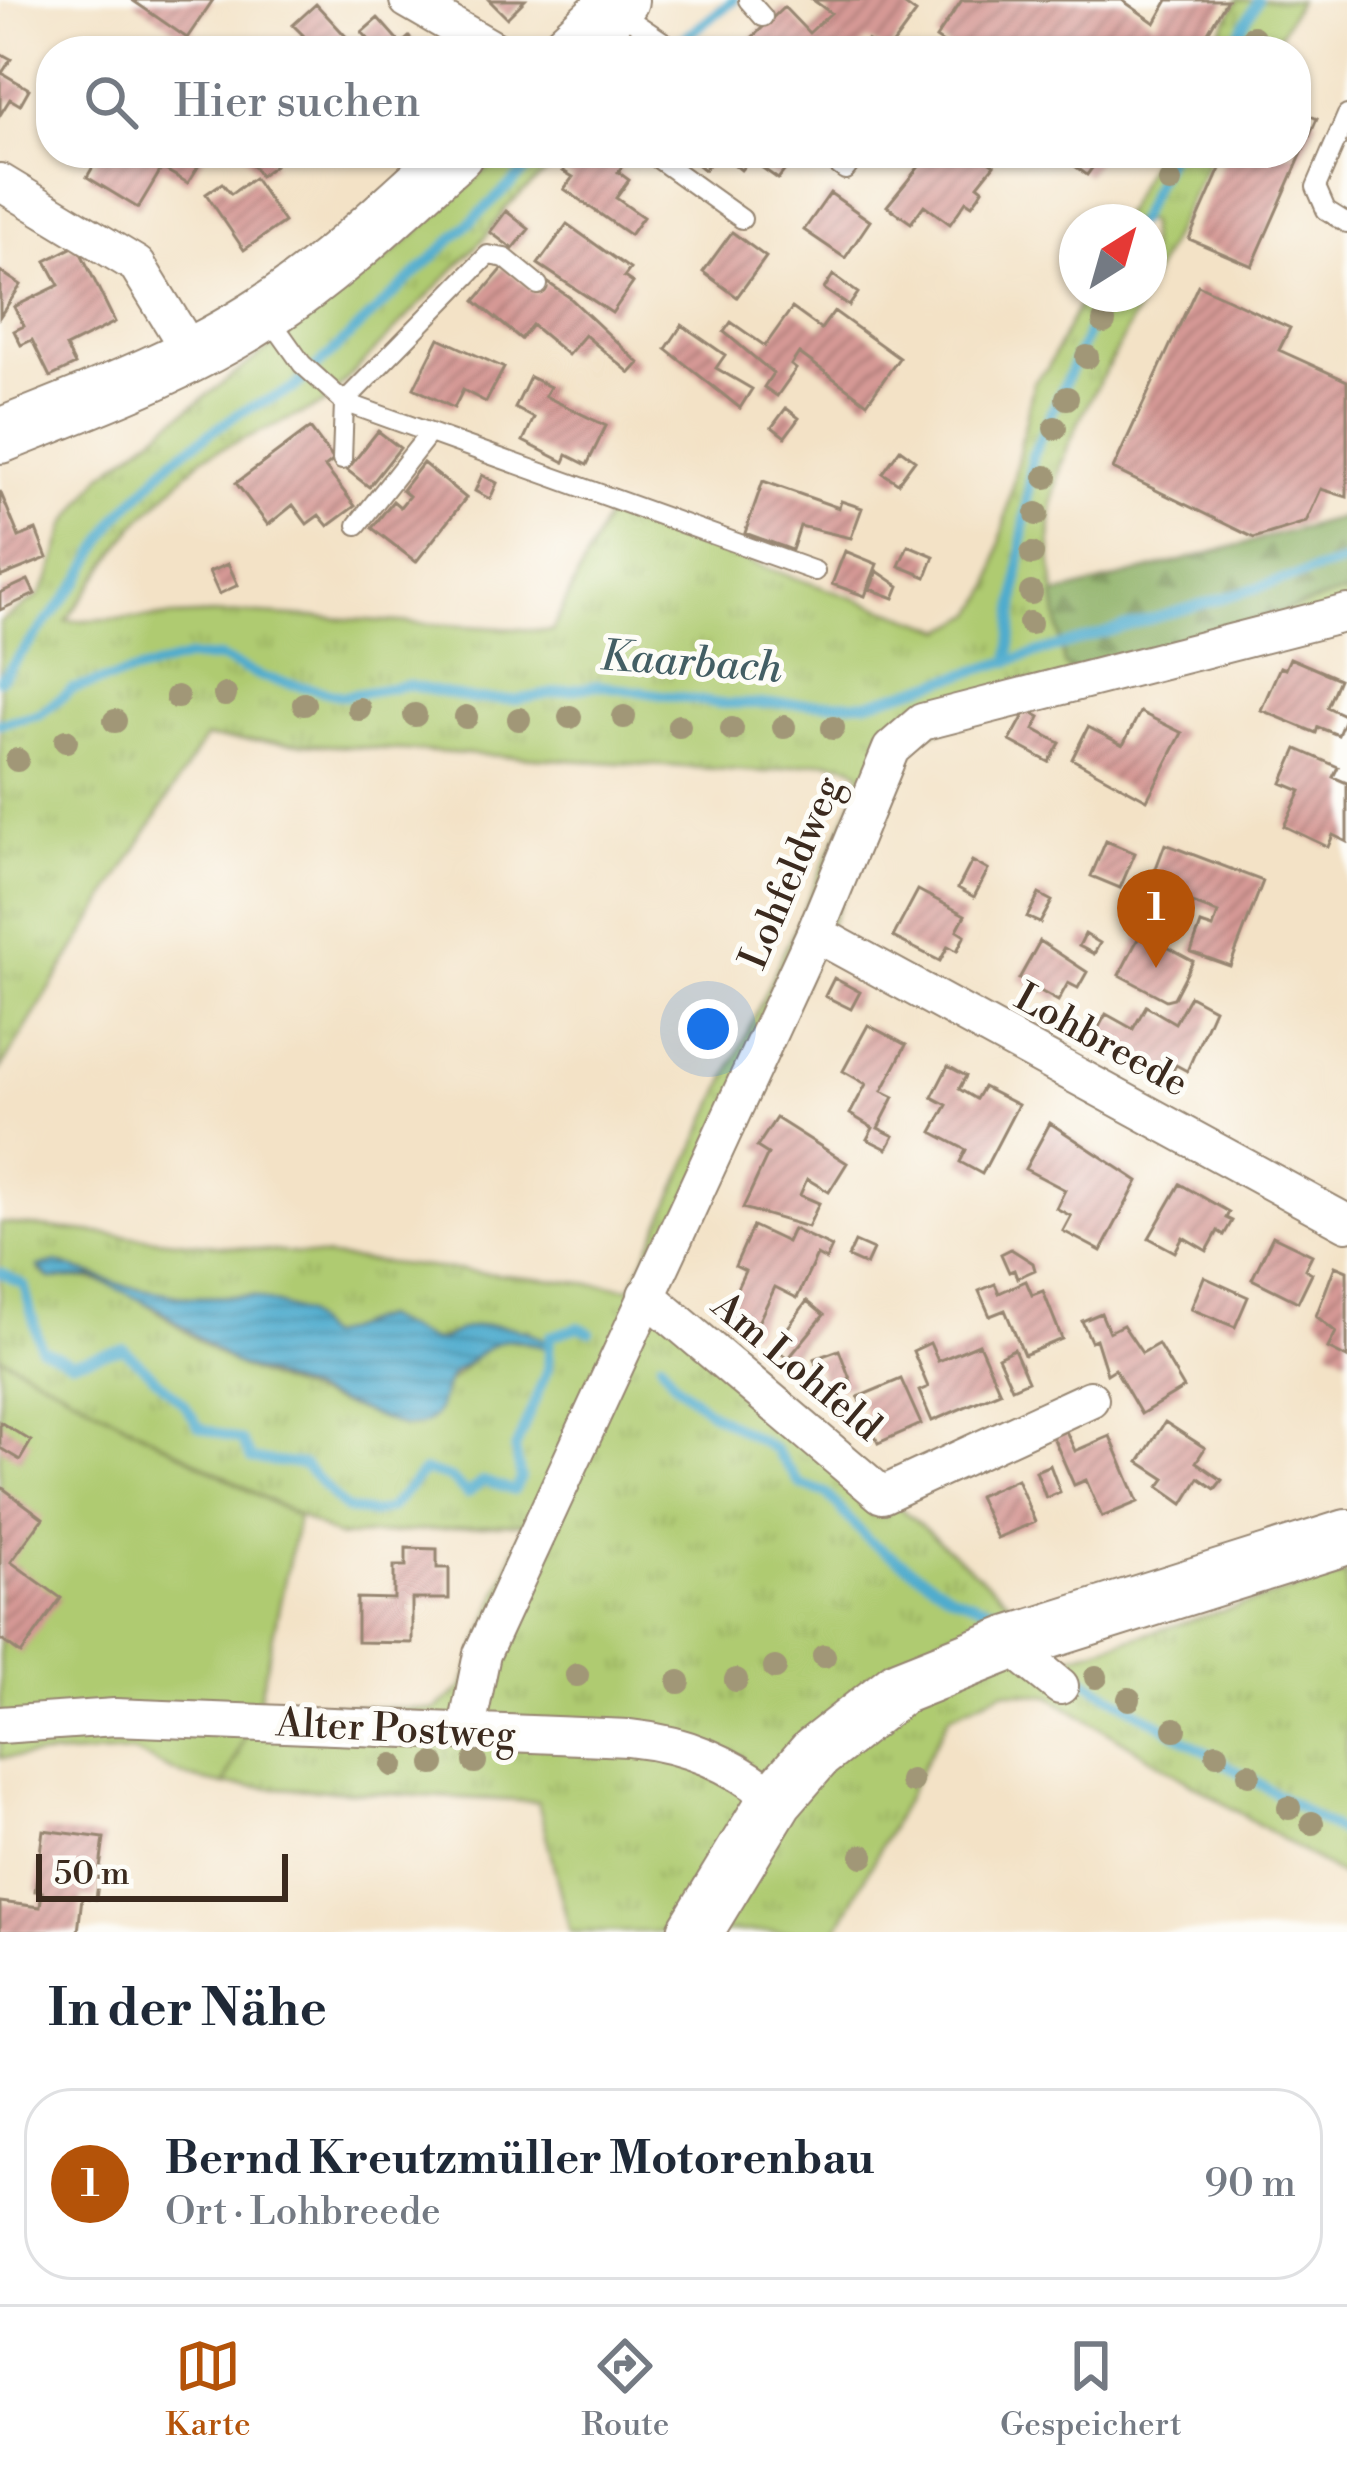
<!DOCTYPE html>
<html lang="de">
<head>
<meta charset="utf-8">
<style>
  body { margin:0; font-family:"Libre Bodoni",serif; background:#f2f2f3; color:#1f2937 }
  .compass { position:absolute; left:1059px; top:204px; width:108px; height:108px; border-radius:50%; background:#fff; box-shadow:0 3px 9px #0004; rotate:37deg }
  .scale { position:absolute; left:36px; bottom:30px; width:252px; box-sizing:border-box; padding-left:12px; border:6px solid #3b2a1e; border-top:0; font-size:33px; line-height:42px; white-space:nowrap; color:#3b2a1e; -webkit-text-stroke:9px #fdfcf7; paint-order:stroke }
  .you { position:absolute; left:708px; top:1029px; width:42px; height:42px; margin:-30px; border:9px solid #fff; border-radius:50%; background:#1a73e8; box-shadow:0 0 0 18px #1a73e833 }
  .badge { display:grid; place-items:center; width:78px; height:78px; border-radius:50%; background:#b45309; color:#fff; font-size:39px; font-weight:700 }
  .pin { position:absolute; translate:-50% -99px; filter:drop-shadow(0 3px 6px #0008) }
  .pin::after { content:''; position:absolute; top:63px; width:42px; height:36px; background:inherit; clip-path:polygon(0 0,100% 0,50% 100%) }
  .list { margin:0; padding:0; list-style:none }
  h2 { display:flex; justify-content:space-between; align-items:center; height:156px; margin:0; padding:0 48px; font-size:51px }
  h2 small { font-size:39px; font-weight:400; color:#747a83 }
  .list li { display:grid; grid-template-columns:78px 1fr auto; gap:36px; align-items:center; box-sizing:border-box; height:192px; margin:0 24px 24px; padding:0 24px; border:3px solid #e0e1e3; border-radius:48px }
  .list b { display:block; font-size:45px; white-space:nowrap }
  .list p { margin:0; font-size:39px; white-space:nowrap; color:#747a83 }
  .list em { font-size:39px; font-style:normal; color:#747a83 }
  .icon { flex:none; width:66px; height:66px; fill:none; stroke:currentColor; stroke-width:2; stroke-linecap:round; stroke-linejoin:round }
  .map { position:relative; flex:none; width:1347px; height:1932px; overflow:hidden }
  .search { position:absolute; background:#fff; box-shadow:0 3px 9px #0004; left:36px; right:36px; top:36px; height:132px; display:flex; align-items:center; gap:30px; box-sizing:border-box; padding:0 42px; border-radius:48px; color:#747a83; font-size:45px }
  .sheet { height:372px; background:#fff }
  nav { display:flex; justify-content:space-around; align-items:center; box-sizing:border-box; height:168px; border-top:3px solid #e0e1e3; background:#fff; font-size:33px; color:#747a83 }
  nav a { display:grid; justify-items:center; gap:6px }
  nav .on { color:#b45309 }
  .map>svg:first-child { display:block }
  .grass { fill:url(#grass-tufts); stroke:#757a48; stroke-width:3; fill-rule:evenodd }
  .forest { fill:url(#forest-firs); stroke:#636c40; stroke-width:3 }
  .garden { fill:#afcb71; stroke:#757a48; stroke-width:3 }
  .water { fill:url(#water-rules); stroke:#456b76; stroke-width:3 }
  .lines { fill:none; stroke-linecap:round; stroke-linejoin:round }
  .stream { stroke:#4facce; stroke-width:10 }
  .building { fill:url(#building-hatch) }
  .lane-casing { stroke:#978672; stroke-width:22 }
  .street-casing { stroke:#978672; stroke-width:40 }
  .secondary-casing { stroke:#978672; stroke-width:58 }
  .lane { stroke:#fff; stroke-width:18 }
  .street { stroke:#fff; stroke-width:36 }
  .secondary { stroke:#fff; stroke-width:54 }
  .tree { fill:#a19777 }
  .labels { text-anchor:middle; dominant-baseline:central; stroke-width:10; stroke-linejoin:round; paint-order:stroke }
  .street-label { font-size:39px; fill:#3b2a1e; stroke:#fdfcf7 }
  .water-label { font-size:42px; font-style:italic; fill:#435e64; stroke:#fdfcf7 }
</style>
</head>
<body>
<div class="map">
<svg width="1347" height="1932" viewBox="0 0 1347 1932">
  <defs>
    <pattern id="grass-tufts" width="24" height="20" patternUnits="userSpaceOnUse" patternTransform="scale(3)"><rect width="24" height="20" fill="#afcb71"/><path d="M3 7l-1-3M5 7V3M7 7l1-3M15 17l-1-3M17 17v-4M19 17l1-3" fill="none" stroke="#97ae61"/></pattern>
    <pattern id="forest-firs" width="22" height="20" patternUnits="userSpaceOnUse" patternTransform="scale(3)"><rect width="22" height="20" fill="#8baf63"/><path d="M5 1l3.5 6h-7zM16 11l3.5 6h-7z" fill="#738f51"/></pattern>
    <pattern id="water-rules" width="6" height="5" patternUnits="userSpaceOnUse" patternTransform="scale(3)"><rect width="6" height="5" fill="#4facce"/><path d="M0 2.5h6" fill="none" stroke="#438ca7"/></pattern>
    <pattern id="building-hatch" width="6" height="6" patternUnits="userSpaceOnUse" patternTransform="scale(3)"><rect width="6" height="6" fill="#d59995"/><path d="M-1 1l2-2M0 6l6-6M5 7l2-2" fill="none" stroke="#ae7d79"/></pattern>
  </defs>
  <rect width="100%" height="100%" fill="#fdfcf7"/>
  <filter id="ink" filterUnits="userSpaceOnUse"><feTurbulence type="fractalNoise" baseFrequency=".00833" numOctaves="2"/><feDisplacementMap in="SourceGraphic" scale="24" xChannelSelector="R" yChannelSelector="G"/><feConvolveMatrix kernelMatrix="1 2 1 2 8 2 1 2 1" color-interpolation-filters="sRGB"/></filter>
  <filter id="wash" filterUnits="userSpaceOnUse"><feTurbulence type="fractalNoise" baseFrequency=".004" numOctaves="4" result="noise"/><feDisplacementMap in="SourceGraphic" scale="48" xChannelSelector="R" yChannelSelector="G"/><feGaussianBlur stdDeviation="2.7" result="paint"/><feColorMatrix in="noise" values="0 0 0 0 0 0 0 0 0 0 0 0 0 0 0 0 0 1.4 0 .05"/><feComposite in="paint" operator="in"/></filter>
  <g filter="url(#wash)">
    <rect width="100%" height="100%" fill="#f3e2c6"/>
    <path class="grass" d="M1238,0H1299L1270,51H1210Z
      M505,153H568L506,207L485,237L323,404L203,457L135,525L66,621L242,613L552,631L608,513L945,630L976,613L991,587L1034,381L1047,369L1084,294H1144C1118,358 1068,422 1055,490C1042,553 1059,614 1075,675L1347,592V620L926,734L912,744L659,1302L1031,1620L1062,1659L1347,1574V1879L1050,1696L1004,1691L950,1715L836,1932H570L538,1802L224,1785L259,1701L435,1710L462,1688L525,1523L338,1537L0,1356V1223L631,1288L859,787L860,772C833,752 797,766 767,772L205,738L0,1070V622L38,597L51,575L66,525L102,475L391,255ZM56,1262L125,1286L187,1297L253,1296L304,1313L325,1337L381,1317L432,1341L471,1328L528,1330L532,1344L504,1338L487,1346L402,1426C351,1406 284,1388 237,1365C176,1334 125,1265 50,1279L40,1271Z
      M1155,153H1212L1149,284V222H1119Z"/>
    <path class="forest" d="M1347,516V592L1075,675L1064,664L1054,595Z"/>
    <path class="garden" d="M0,1356L298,1517L259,1701L224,1785L186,1777L132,1752L0,1758Z"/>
    <path class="water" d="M56,1262L125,1286L187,1297L253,1296L304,1313L325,1337L381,1317L432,1341C445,1341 449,1335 460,1330C486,1320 529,1327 549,1343L547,1349C507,1335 505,1334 470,1361C462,1367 453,1370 448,1380C436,1409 441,1427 402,1426L234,1363L159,1309L93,1277L50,1279L38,1267Z"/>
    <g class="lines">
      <path class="stream" d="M670,49L734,0
        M1229,51L1258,0
        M1137,222L1170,153
        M1009,662L1032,456L1105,294
        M0,680L80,580L116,519L173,459L239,413L293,389L544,153
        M0,723L40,714L72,689L187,658H220L262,677L343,696L407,685L471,699L517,700L598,685L721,704L867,703L1347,561
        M0,1272L24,1285L41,1348L71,1362L124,1349L185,1405L199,1427L242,1441L251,1459L304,1465L346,1509L372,1513L389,1509L424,1471L450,1478L467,1494L483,1481L514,1491L521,1478L515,1449L548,1368L550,1336L579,1327L590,1332
        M661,1362L674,1382L710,1412L774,1449L800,1484L826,1493L869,1541L952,1595L995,1610
        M1070,1671L1347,1836"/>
    </g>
    <g id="blocks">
      <path class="building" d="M132,0H213L187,38Z
        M489,0H525L507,18Z
        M813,0H909L905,5L916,13L888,51L867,40L857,51H738L784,7L809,33L831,13Z
        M962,0H1122L1155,23L1168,0H1227L1197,51H955L936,38Z
        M316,4L352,43L343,51H296L291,46L303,35L293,25Z
        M378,18L401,44L409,37L422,51H379L362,32Z
        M0,53L11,59L2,73L29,89L20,105L10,99L0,115Z
        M1296,109L1317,119L1252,266L1189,239L1227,153H1296Z
        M101,153L116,159L120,153L204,157L188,183L162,168L138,208L87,177Z
        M244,153H266L274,166L260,176Z
        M576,153L585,160L590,153L600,159L611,153L625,162L618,172L629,180L616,198L643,217L630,235L564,189L573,177L563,171Z
        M683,153H717L704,170Z
        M720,153H755L741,170Z
        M771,153H798L778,179L761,167Z
        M930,153H978L994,165L978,185L983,189L978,197L972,205L966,201L950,224L924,205L911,223L887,206Z
        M1057,153H1103L1087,175Z
        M254,178L284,222L244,250L206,194L222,183L231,194Z
        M830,193L870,221L845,258L804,230Z
        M506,211L529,229L513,249L490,232Z
        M567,224L630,269L624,277L633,283L612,313L538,264Z
        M732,232L766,257L737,297L703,272Z
        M77,245L115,322L66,347L75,365L50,377L32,340L21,345L14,331L24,326L14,307L59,285L46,261Z
        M504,267L537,294L547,282L569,297L639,363L630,373L585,335L568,355L532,325L521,339L475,301Z
        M0,271L21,285L0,316Z
        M833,275L858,293L849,306L824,289Z
        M1198,285L1290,328L1279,350L1347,381V497L1321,489L1306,522L1254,538L1113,469Z
        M792,308L821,329L834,311L899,358L867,403L799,353L791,365L796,369L777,396L764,387L773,373L724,332L731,322L765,346Z
        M682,325L725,355L716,368L752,389L740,408L666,349Z
        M439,338L504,368L486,402L463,390L454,408L414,388Z
        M530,377L550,387L545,396L606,426L587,465L567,455L564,462L523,441L534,418L515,408Z
        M786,408L799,418L785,437L772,427Z
        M310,428L334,460L325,467L355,506L328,526L319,515L307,524L293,505L268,525L236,483Z
        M378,431L400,448L369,487L347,470Z
        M900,449L915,460L898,483L883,473Z
        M423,463L466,498L416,562L372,528L393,501L400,507L409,496L402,490Z
        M482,475L497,483L490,499L475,491Z
        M763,481L839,508L841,501L862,508L851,538L800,526L792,550L745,533Z
        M0,491L19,537L36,530L47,558L0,577Z
        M908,545L934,556L926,577L899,566Z
        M845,551L877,564L865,596L832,584Z
        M228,564L238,585L219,594L209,572Z
        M877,571L899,586L894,598L870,589Z
        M28,580L35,594L0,610V593Z
        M1290,658L1339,679L1327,707L1346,716L1338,735L1318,727L1316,733L1261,710L1280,667L1285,669Z
        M1027,710L1040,717L1034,729L1060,743L1049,762L1010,741Z
        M1140,712L1182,733L1147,800L1072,759L1088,727L1123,745Z
        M1297,749L1338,767L1333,777L1347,783V842L1333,835L1328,847L1284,826L1301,791L1282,783Z
        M1106,841L1135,853L1120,888L1091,876Z
        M1165,844L1263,881L1230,966L1191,952L1201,924L1213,928L1218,913L1149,887Z
        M972,861L988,870L974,897L958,888Z
        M918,890L965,915L957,930L965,935L957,951L948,946L940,961L893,937Z
        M1039,894L1052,901L1040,923L1027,917Z
        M1141,933L1193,961L1174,998L1166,1000L1119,975Z
        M1085,934L1100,943L1094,954L1079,946Z
        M1040,941L1087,972L1078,988L1068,983L1058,1001L1019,979Z
        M834,978L860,992L851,1009L825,996Z
        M1190,996L1214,1009L1187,1071L1176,1065L1167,1081L1094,1036L1106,1014L1133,1029L1146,1006L1175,1023Z
        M868,1025L906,1045L882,1091L894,1097L878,1128L894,1136L887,1149L867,1139L873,1128L850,1114L866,1084L843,1071Z
        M948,1066L966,1076L959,1089L976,1099L983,1087L1018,1105L982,1174L960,1162L966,1150L932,1132L947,1105L932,1097Z
        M776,1118L847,1163L829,1192L807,1179L800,1195L819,1203L808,1227L743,1208L768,1154L757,1147Z
        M1050,1123L1138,1181L1101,1251L1063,1231L1071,1216L1056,1208L1065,1190L1025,1169Z
        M1180,1184L1229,1212L1226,1218L1232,1221L1224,1235L1218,1231L1207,1251L1183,1237L1175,1252L1149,1238Z
        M753,1226L787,1242L793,1229L832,1247L826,1260L817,1255L797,1298L775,1287L753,1333L723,1318L745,1271L735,1266Z
        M1273,1236L1312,1255L1305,1269L1312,1273L1298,1302L1252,1279Z
        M855,1242L873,1250L866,1265L848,1257Z
        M1011,1249L1033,1263L1035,1270L1017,1278L1014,1270L1009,1272L1001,1254Z
        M1335,1266L1347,1271V1358L1328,1348L1336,1332L1316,1316Z
        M1204,1277L1248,1297L1235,1327L1191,1309Z
        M1026,1281L1032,1295L1043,1291L1062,1339L1024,1355L1005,1310L990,1316L979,1291L995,1284L999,1293Z
        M807,1301L824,1315L788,1359L774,1347Z
        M1101,1313L1109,1332L1123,1325L1142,1353L1158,1344L1184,1388L1141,1414L1115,1369L1107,1374L1096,1339L1091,1341L1082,1321Z
        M930,1343L938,1361L979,1344L1000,1392L932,1421L919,1391L928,1387L913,1351Z
        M1014,1349L1028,1381L1012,1388L998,1357Z
        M839,1350L852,1384L827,1393L814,1359Z
        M901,1379L921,1424L878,1443L858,1397Z
        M0,1422L31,1441L20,1460L0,1448Z
        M1165,1422L1205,1448L1196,1462L1222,1480L1215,1489L1199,1478L1183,1504L1159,1487L1165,1479L1139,1462Z
        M1066,1431L1075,1451L1110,1436L1138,1502L1102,1517L1086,1480L1074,1485L1053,1437Z
        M1050,1465L1060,1492L1046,1498L1036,1471Z
        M1017,1479L1035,1522L997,1538L978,1496Z
        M0,1486L43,1518L11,1562L61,1598L21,1654L0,1639Z
        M406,1548L437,1549V1568H449V1599H412V1643L357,1642V1598L394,1599V1566H406Z
        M43,1830L104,1838L96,1899L82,1897L78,1932H0V1902L40,1907L42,1892L35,1891Z"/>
    </g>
  </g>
  <g filter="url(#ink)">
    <use href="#blocks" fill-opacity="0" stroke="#978672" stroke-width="3"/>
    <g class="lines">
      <defs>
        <path id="lane" d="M748,0L763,17
          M616,10L677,51
          M1347,115L1316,187L1326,210L1347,223
          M650,153L742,219
          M822,153L845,170L858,153
          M268,316L302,364L344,402L815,571
          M342,460L344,402L488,255L505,258L538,285
          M357,525L428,435"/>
        <path id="street" d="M408,0L496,51
          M0,182L137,265L191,353
          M815,933L1347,1223
          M646,1295L882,1495L1090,1399
          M1008,1644L1060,1686
          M0,1725L115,1717L629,1738C687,1744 731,1763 776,1799
          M466,1733L482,1654L815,933L891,749L922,722L1347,613"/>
        <path id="secondary" d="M566,51L621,0
          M0,436C90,400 184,366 266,312C335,267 395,208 456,153
          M695,1932L776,1799L816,1753L900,1687L1008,1644L1347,1537"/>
      </defs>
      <use href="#lane" class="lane-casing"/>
      <use href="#street" class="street-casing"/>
      <use href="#secondary" class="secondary-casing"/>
      <use href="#lane" class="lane"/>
      <use href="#street" class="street"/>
      <use href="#secondary" class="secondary"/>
    </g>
    <g class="tree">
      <circle cx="1253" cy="37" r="12"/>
      <circle cx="1170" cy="182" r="12"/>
      <circle cx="1104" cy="322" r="12"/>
      <circle cx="1087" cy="357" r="12"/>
      <circle cx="1067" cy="398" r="12"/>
      <circle cx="1055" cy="428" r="12"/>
      <circle cx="1046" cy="477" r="12"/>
      <circle cx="1037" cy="514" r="12"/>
      <circle cx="1032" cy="554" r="12"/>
      <circle cx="1031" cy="593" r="12"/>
      <circle cx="1030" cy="623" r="12"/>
      <circle cx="225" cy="695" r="12"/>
      <circle cx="177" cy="697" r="12"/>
      <circle cx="304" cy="704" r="12"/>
      <circle cx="359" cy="709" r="12"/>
      <circle cx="415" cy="715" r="12"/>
      <circle cx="466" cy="717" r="12"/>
      <circle cx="570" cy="717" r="12"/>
      <circle cx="624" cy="717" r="12"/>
      <circle cx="519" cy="719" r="12"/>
      <circle cx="115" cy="721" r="12"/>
      <circle cx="679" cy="726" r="12"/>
      <circle cx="784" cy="727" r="12"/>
      <circle cx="833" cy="728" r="12"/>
      <circle cx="732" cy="729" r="12"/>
      <circle cx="66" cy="741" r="12"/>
      <circle cx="17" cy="760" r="12"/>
      <circle cx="824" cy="1656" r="12"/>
      <circle cx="775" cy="1668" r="12"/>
      <circle cx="577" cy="1675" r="12"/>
      <circle cx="1096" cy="1677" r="12"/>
      <circle cx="736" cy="1680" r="12"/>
      <circle cx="679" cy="1682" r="12"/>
      <circle cx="1129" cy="1699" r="12"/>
      <circle cx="1175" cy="1729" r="12"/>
      <circle cx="1217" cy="1754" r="12"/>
      <circle cx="475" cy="1762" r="12"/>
      <circle cx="434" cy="1764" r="12"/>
      <circle cx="393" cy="1765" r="12"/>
      <circle cx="1249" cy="1774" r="12"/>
      <circle cx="911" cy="1781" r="12"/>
      <circle cx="1289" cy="1808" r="12"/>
      <circle cx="1312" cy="1823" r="12"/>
      <circle cx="863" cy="1856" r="12"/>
    </g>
  </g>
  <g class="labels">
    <g class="street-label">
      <text transform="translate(792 873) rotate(-67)">Lohfeldweg</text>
      <text transform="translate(1101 1041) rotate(29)">Lohbreede</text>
      <text transform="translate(796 1367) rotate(40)">Am Lohfeld</text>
      <text transform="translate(396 1730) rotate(3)">Alter Postweg</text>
    </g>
    <g class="water-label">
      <text transform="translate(691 663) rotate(4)">Kaarbach</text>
    </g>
  </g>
</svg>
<svg class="compass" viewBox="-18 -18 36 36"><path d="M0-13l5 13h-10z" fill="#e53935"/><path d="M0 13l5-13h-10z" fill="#747a83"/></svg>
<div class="scale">50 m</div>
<div class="you"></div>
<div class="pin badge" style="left:1156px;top:968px">1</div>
<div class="search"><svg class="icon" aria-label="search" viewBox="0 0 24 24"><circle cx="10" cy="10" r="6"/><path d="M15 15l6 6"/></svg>Hier suchen</div>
</div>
<section class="sheet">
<h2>In der Nähe<small></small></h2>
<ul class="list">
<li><span class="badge">1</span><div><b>Bernd Kreutzmüller Motorenbau</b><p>Ort · Lohbreede</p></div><em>90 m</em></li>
</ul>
</section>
<nav>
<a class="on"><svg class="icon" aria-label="map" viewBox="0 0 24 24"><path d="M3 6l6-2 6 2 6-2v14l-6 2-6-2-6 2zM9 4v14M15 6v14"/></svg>Karte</a>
<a><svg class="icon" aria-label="directions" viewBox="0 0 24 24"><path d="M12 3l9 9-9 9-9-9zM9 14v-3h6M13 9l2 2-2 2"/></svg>Route</a>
<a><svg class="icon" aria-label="saved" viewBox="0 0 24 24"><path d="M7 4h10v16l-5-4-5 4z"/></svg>Gespeichert</a>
</nav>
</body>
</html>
